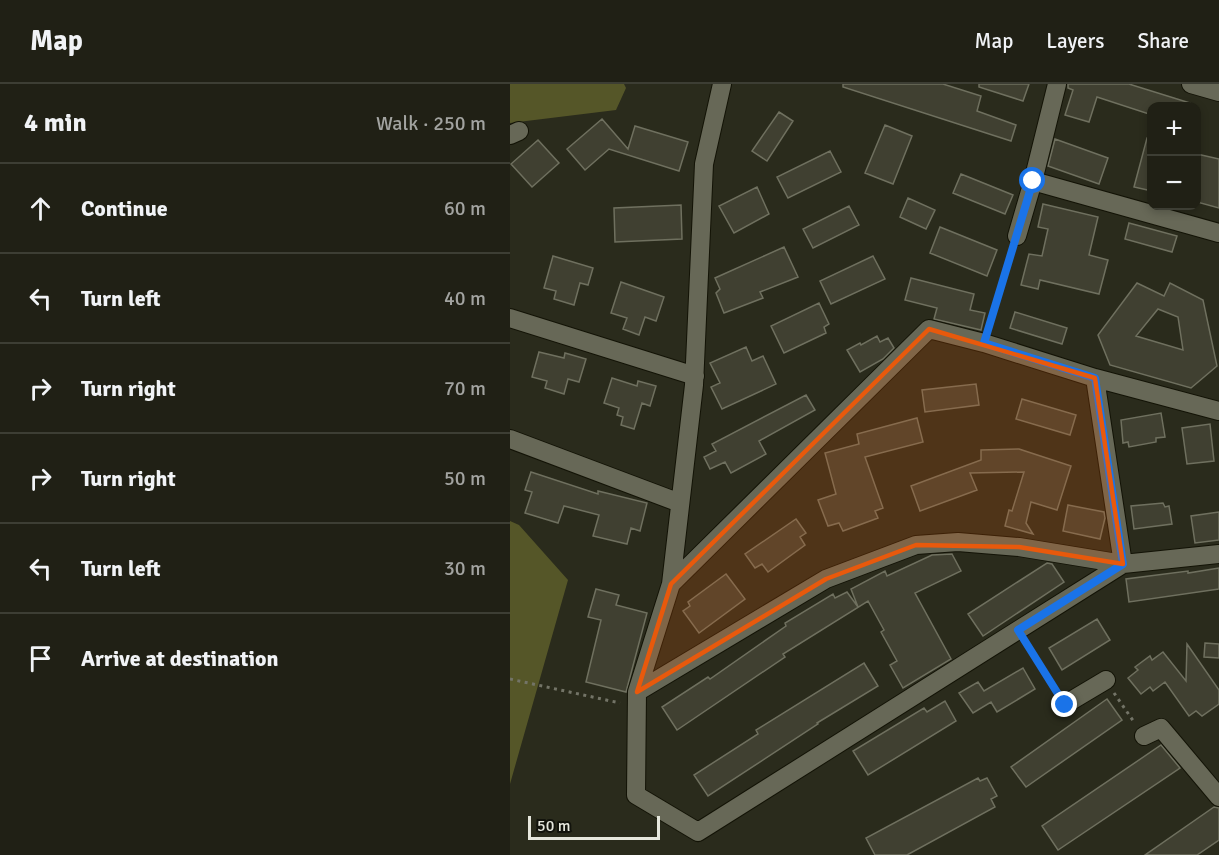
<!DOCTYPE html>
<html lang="en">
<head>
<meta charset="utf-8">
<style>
  body { margin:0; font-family:Signika,sans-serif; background:#28281e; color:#f1f3f6 }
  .controls { position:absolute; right:18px; top:18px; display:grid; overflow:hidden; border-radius:12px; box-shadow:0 3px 9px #0003 }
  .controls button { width:54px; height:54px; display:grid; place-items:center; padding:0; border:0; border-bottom:2px solid #3d3e34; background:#202015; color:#f1f3f6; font:30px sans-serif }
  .scale { position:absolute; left:18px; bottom:15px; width:132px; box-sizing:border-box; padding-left:6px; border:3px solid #e6e7dd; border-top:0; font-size:16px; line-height:21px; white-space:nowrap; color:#e6e7dd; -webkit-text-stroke:4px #12130c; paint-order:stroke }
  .stop { position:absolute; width:18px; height:18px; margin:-14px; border:4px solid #1a73e8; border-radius:50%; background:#fff }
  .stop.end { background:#1a73e8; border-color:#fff; box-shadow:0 2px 6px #0008 }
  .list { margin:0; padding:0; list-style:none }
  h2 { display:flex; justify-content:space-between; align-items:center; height:78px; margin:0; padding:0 24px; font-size:26px }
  h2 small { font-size:20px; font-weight:400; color:#a2a3a0 }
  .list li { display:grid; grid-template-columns:39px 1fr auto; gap:18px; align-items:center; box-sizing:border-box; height:90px; padding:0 24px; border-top:2px solid #3d3e34 }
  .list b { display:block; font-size:22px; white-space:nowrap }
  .list em { font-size:20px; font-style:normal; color:#a2a3a0 }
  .icon { flex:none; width:33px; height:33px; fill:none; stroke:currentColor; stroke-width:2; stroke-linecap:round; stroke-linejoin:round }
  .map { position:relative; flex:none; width:709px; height:771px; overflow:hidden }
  header { display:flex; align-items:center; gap:36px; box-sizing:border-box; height:84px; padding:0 30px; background:#202015; border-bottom:2px solid #3d3e34 }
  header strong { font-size:28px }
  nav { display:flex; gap:33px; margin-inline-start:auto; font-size:21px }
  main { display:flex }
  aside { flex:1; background:#202015 }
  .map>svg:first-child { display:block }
  .forest { fill:#555628 }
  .building { fill:#404031; stroke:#6f705f; stroke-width:1.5; fill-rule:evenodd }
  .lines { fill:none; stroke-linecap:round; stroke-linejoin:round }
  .minor-casing { stroke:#131306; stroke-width:20 }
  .path { stroke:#737467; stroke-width:3; stroke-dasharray:3 4.5; stroke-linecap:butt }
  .minor { stroke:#676857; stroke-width:18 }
  .route { stroke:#1a73e8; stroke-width:8 }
  .marked { fill:#e8590c; fill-opacity:0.2; stroke:#e8590c; stroke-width:4.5; stroke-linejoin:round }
</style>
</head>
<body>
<header>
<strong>Map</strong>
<nav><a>Map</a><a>Layers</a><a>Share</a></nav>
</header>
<main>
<aside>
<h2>4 min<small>Walk · 250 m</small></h2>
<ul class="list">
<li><svg class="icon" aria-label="ahead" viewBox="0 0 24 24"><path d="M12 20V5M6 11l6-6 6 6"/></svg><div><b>Continue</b></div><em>60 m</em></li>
<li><svg class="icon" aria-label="left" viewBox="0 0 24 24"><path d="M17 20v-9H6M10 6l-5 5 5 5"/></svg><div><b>Turn left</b></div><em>40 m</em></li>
<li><svg class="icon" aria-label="right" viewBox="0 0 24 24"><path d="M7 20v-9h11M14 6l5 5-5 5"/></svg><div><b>Turn right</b></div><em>70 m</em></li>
<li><svg class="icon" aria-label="right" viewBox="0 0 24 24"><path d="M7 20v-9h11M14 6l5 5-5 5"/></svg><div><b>Turn right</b></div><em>50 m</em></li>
<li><svg class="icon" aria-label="left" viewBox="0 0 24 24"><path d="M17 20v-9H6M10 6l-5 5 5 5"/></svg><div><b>Turn left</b></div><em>30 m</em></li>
<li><svg class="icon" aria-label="arrive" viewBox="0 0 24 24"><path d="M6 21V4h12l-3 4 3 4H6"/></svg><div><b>Arrive at destination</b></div></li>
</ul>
</aside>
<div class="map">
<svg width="709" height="771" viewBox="0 0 709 771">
  <rect width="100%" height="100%" fill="#2a2b1c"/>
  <path class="forest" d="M0,0H114L116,4L106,26L0,39Z
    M0,437L9,441L58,496L0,700Z"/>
  <path class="building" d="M333,0H433L471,12L467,27L506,41L501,57L333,3Z
    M469,0H519L513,17L469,3Z
    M558,0H619L680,19L679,22H642V31L587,13L579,38L555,31L563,6L558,4Z
    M269,28L283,37L257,77L242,67Z
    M92,35L118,65L125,42L178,58L169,87L99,65L75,86L57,65Z
    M375,41L402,52L383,100L355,89Z
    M637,54L642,55V107L624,103Z
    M545,55L598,74L589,100L538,82Z
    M28,56L49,79L22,103L1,80Z
    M320,67L331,88L278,114L267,93Z
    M687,70L709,75V124L687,118Z
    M451,90L503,111L495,130L443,109Z
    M247,103L259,130L224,149L209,122Z
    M398,114L425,126L416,145L390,133Z
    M533,120L588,133L579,171L598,176L589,210L530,196L528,205L511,201L519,170L532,172L538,145L528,143Z
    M171,121L172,155L105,158L104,124Z
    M339,122L349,141L303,164L293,145Z
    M619,139L667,152L662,168L615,155Z
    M430,143L487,166L477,192L420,169Z
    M274,163L288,193L250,208L253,214L214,229L206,209L210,205L205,194Z
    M43,172L83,184L78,201L70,199L64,221L44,215L46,207L34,204Z
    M363,172L375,195L321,220L310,197Z
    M401,194L464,210L460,226L475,229L471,246L424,235L427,224L395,216Z
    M111,198L154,213L146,237L135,233L129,251L113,245L117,234L101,229Z
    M627,199L654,212L660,199L693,216L707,282L681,304L600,281L588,251ZM648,225L668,233L673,266L626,252Z
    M309,219L319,240L314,243L316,249L274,269L261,242Z
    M505,228L557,244L552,260L500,244Z
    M367,252L370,258L378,254L384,264L373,275L350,288L337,266L350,259L351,261Z
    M236,263L242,277L253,272L266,300L212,325L201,303L210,299L200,279Z
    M29,268L54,274L55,269L76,275L69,298L58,295L54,310L35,304L37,297L22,293Z
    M102,294L127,302L128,297L146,302L140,322L132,319L124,345L111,341L113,333L107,331L109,324L94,319Z
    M466,300L469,321L415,328L412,306Z
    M296,311L305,326L249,357L256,370L221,389L215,378L200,385L194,373L206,367L202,360Z
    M512,315L566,331L560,351L506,335Z
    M651,329L655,353L646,354V358L619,363L618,358L613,359L611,336Z
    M407,334L413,358L355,373L373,424L365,427L368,434L333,447L329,439L318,442L308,416L326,410L315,369L349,360L347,350Z
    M700,340L704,377L677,380L672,344Z
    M509,365L561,382L547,426L521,418L516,439L523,450L495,442L499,426L502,427L514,388L460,389L467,406L410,427L401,402L471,376V366Z
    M21,388L88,410V407L137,419L130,447L121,444L117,460L83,452L89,431L54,422L48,439L15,429L22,408L15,406Z
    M653,419L655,423L659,422L662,440L624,445L621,422Z
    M558,421L594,428L595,434L590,455L553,447Z
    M709,428V456L685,459L681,432Z
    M286,435L296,449L290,453L295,461L258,488L252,480L245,484L235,470Z
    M442,470L451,487L405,509L441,575L393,604L380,581L387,577L371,548L374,546L358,517L273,570L275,573L167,646L152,623L198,593L200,595L276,542L275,539L323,510L325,514L337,508L348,523L341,505L375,487L377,492L422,471Z
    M537,479L542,480L554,498L473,552L458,530Z
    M709,484V505L619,518L616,495L678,487V489Z
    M216,490L235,515L189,549L173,527L180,522L178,518Z
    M86,505L109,511L106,521L137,529L116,608L76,598L91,536L78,533Z
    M587,535L600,556L552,586L539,564Z
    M695,559L709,560V574L694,573Z
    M677,560L709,606V620L692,632L686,627L679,632L655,598L643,607L640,603L631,610L618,594L628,586L625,583L640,572L642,576L653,568L676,597Z
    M354,579L368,602L307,639L308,640L198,712L184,691L248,650L246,646Z
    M513,584L525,605L487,628L481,618L463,629L449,609L468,598L474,607Z
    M597,615L612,636L516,703L501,683Z
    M435,617L446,637L358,691L343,667L414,624L417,628Z
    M651,661L670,684L548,766L532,742Z
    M468,694L470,697L477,694L487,712L481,715L485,723L397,771H365L356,754Z
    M704,723L709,724V756L687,771H635Z"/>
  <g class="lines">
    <defs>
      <path id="minor" d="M212,0L194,80L184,301L161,500L127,608L126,711L188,748L613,480L709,470
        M547,0L523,97L709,149
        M681,0L709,8
        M0,51L9,47
        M507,152L523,97
        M0,234L185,292
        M0,355L170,419
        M161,500L419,245L474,259L585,294
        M127,608L316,495L406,461L448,458L509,463L613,480L585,294L709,327
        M554,621L596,596
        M634,652L651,644L709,713"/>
    </defs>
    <use href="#minor" class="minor-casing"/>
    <path class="path" d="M479,242L502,168
      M517,560L545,605
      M0,595L110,619
      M604,609L624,638"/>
    <use href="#minor" class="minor"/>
  </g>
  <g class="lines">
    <path class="route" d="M523,97L474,259L585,294L613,480L508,546L555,621"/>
  </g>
  <path class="marked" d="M419,245L585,294L613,480L509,463L406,461L316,495L127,608L161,500Z"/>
</svg>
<div class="controls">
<button>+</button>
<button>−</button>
</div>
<div class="scale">50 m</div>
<div class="stop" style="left:523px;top:97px"></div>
<div class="stop end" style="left:555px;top:621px"></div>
</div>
</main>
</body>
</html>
